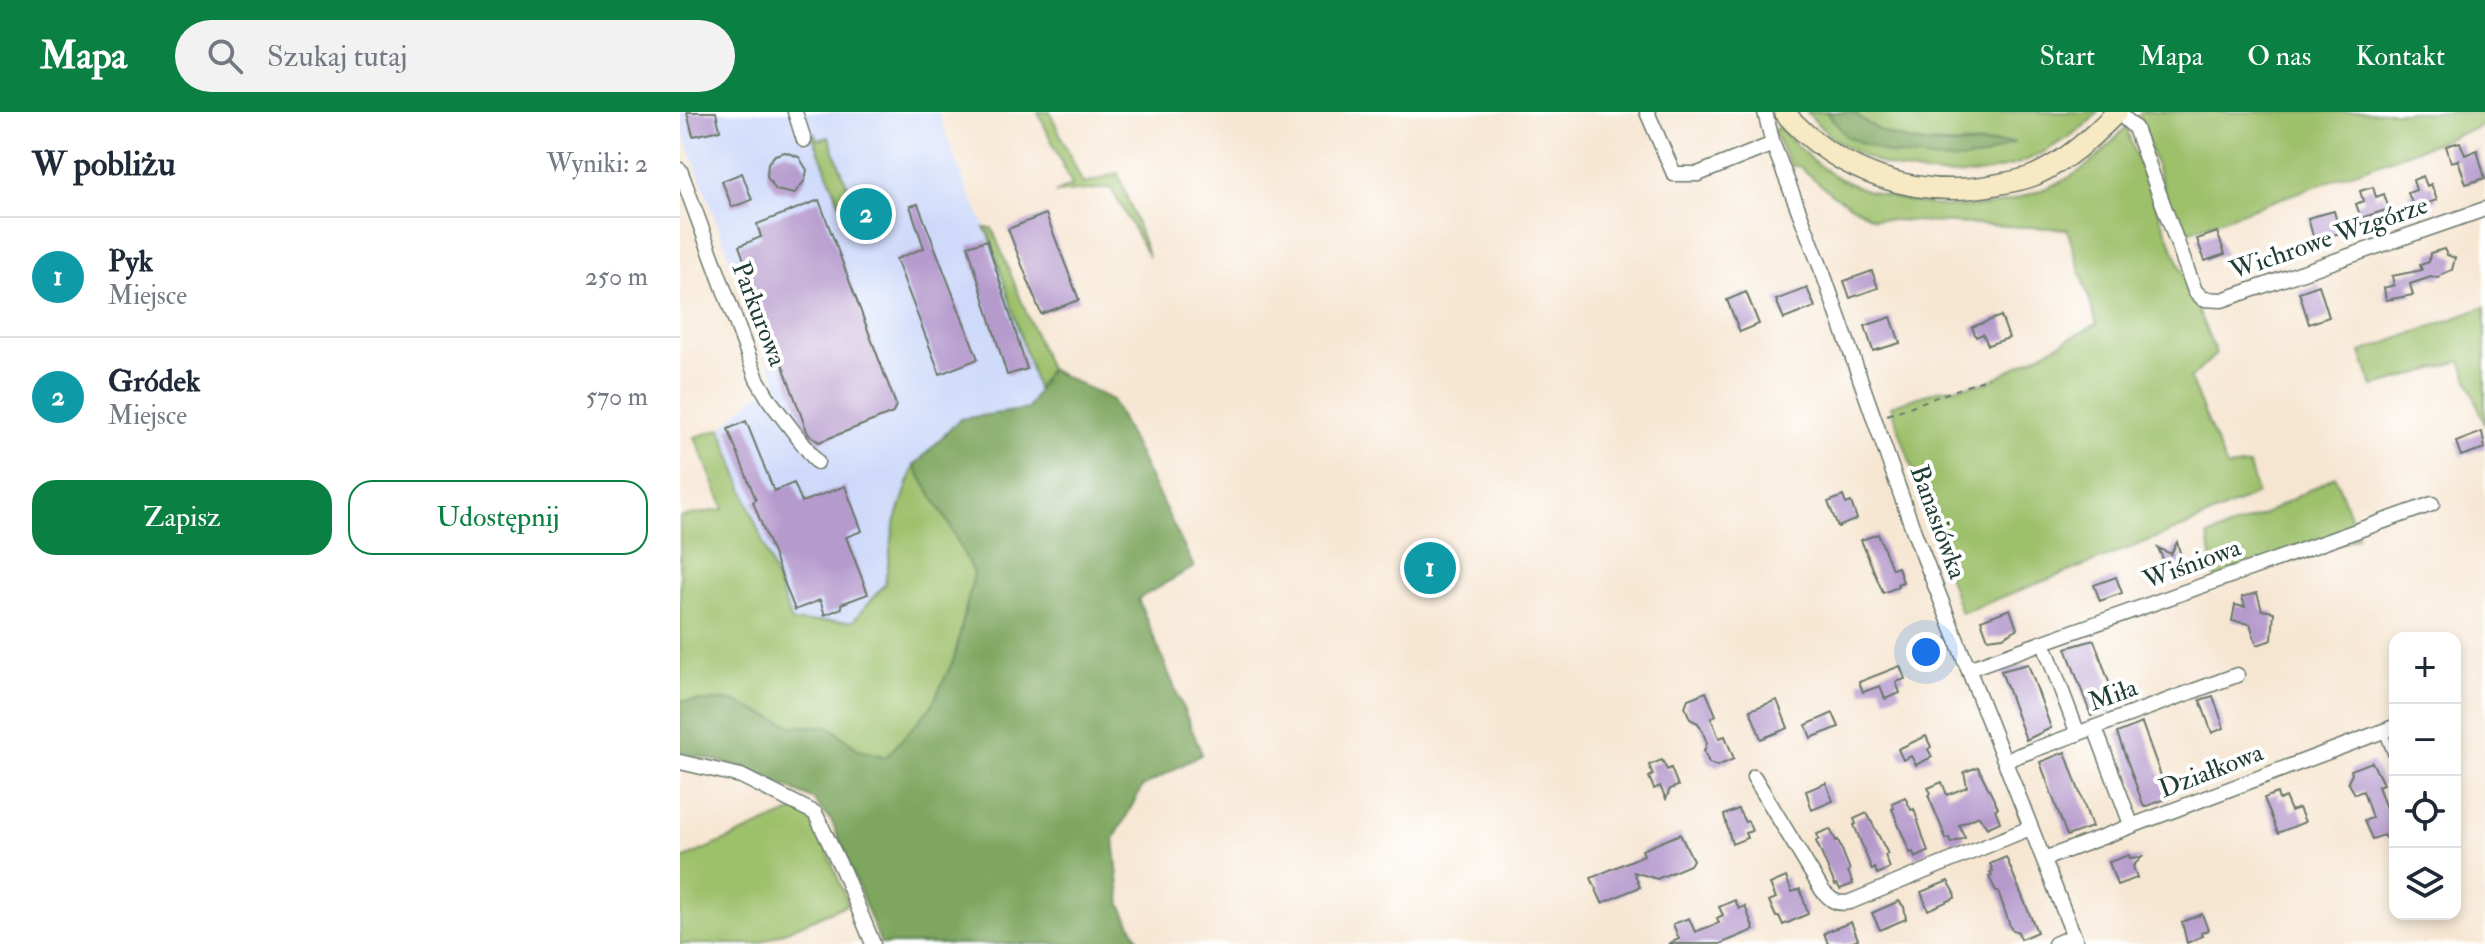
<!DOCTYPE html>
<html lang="pl">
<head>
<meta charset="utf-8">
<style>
  body { margin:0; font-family:"IM FELL Double Pica",serif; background:#f2f2f3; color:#1f2937 }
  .controls { position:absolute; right:24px; bottom:24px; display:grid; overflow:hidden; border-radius:16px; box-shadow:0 4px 12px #0003 }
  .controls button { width:72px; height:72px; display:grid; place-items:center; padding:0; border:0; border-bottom:2px solid #e0e1e3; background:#fff; color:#1f2937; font:40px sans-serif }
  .you { position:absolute; left:1246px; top:540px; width:28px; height:28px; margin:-20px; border:6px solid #fff; border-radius:50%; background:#1a73e8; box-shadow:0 0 0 12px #1a73e833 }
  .badge { display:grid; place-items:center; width:52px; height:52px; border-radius:50%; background:#0b8043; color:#fff; font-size:26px; font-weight:700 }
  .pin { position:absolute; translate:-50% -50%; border:4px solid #fff; box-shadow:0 2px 8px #0006 }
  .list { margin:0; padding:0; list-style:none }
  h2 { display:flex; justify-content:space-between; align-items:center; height:104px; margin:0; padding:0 32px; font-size:34px }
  h2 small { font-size:26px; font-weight:400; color:#747a83 }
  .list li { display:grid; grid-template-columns:52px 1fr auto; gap:24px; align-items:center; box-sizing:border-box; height:120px; padding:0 32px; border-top:2px solid #e0e1e3 }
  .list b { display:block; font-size:30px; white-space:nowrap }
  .list p { margin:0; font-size:26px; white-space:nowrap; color:#747a83 }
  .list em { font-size:26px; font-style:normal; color:#747a83 }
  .actions { display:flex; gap:16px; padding:24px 32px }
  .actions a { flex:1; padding:18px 0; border:2px solid #0b8043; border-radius:24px; text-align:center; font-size:28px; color:#0b8043 }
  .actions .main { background:#0b8043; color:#fff }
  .icon { flex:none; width:44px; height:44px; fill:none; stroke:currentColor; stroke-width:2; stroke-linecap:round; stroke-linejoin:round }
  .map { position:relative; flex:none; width:1805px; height:832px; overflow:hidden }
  header { display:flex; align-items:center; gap:48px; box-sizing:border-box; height:112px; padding:0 40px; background:#0b8043; color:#fff }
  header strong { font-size:38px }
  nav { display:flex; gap:44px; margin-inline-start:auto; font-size:28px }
  .search { width:560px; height:72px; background:#f2f2f3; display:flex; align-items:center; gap:20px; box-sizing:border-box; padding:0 28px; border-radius:44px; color:#747a83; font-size:30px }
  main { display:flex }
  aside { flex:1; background:#fff }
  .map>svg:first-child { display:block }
  .built { fill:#cfdafa }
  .green { fill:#9dc06a; stroke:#5e7e4f; stroke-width:2 }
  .forest { fill:#7ea65e; stroke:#4e7249; stroke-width:2 }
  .building { fill:#b59acc }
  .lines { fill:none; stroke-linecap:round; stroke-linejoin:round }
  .service-casing { stroke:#6a786b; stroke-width:10 }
  .minor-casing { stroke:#6a786b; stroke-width:17 }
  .secondary-casing { stroke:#6a786b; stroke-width:23 }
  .path { stroke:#6a786b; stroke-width:2; stroke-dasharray:6 6; stroke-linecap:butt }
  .service { stroke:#fff; stroke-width:7 }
  .minor { stroke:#fff; stroke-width:14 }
  .secondary { stroke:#f6e9c3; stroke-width:20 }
  .labels { text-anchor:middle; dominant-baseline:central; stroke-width:8; stroke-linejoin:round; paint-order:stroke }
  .street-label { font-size:26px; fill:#1f3d34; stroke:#fff }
</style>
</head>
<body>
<header>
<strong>Mapa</strong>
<div class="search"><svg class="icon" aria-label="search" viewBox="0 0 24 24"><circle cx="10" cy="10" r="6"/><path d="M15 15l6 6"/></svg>Szukaj tutaj</div>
<nav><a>Start</a><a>Mapa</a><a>O nas</a><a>Kontakt</a></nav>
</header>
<main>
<aside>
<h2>W pobliżu<small>Wyniki: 2</small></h2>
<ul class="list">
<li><span class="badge" style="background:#0f9aa8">1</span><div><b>Pyk</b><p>Miejsce</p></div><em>250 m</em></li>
<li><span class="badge" style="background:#0f9aa8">2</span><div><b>Gródek</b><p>Miejsce</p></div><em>570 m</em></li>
</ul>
<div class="actions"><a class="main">Zapisz</a><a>Udostępnij</a></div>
</aside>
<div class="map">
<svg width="1805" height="832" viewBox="0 0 1805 832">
  <rect width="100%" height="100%" fill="#fff"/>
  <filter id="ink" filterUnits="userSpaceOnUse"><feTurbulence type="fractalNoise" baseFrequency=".0125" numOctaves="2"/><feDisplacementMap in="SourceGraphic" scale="16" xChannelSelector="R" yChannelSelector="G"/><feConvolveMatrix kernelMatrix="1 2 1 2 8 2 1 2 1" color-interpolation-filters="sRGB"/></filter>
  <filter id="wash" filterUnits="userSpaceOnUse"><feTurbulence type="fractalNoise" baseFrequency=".006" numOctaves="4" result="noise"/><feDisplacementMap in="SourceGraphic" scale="32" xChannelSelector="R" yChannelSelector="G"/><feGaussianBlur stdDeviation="1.8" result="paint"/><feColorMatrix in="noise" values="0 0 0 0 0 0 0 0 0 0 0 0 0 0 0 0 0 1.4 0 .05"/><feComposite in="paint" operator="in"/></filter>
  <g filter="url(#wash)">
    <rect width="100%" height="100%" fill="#f6e6d1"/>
    <path class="built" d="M0,0H258L288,80L309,122L357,277L348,297L318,302L214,414L205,472L173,509L112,510L41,317L71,288L97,271L0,13Z"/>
    <path class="green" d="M358,0H370L403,72L438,61L469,145L431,76L375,81L392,73Z
      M1127,0H1147L1167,25L1303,45L1333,30C1278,31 1217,42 1174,0H1418C1406,15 1390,24 1374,34C1310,75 1215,73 1153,26C1143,19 1135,9 1127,0Z
      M1461,0H1805V13L1499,123L1459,3Z
      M1098,15C1116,33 1136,54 1158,66C1200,88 1278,103 1325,90C1343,85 1364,78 1382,69C1407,58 1428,35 1446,15L1453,37L1536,242L1510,267L1547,356L1569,353L1577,382L1504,415L1281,501L1211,294L1260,278L1306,271L1417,212L1387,117L1194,107L1153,83L1119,54H1111L1093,19Z
      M135,21L138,28L149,25L180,109L168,113L132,22Z
      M304,116H312L369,257L357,277L309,122Z
      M1805,195V313L1781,249L1693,275L1681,240Z
      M41,317L112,510L173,509L205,472L214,414L234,354L270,414L294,462L274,547L251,595L206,645L179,638L149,614H112L53,589H0V405L44,397L15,325Z
      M1655,364L1678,425L1536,475L1528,424L1583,403Z
      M121,696L137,713L168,792L77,832H0V748Z"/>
    <path class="forest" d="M1147,0H1174C1215,41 1281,34 1335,30L1303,45L1269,49L1209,42L1167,25Z
      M369,257L432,288L514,455L458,487L522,642L462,675L434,727L441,793L461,832H201L152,710L133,687L66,656L0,640V589H53L112,614H149L179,638L206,645L251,595L274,547L294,462L270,414L234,354L280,307L348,297Z"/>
    <g id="blocks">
      <path class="building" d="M7,0H36L40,18L13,24Z
        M1780,30L1785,43L1797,38L1805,66L1786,72L1778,48L1771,50L1766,34Z
        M105,40L119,45L127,58L125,68L114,82L96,78L87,65L88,51L95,43Z
        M62,61L72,88L52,95L42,69Z
        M1743,64L1747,74L1751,72L1757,88L1734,96L1728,81L1736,78L1733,68Z
        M1693,75L1696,85L1704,82L1709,97L1681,106L1676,92L1683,89L1680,79Z
        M139,88L216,293L213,301L139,330L128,322L59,134L81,125L77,112Z
        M238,92L298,247L260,262L216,147L244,136L230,94Z
        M1654,99L1660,121L1634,128L1628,106Z
        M366,102L399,188L361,202L328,117Z
        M1537,120L1545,142L1525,149L1517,127Z
        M307,128L347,257L327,263L288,134Z
        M1764,137L1767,143L1775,146L1772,158L1762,162L1759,166L1751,165L1730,172L1733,183L1706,188L1704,176L1714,173L1712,164L1742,158L1740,153L1749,150L1750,141Z
        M1192,159L1198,176L1170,186L1164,169Z
        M1639,173L1649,205L1629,212L1619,180Z
        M1127,176L1135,195L1104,207L1096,188Z
        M1066,180L1079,212L1060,220L1047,188Z
        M1321,204L1329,226L1308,233L1303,222L1296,225L1292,215Z
        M1211,205L1220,231L1193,239L1185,214Z
        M66,309L94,379L114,371L122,390L165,374L182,419L166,425L188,482L161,492L162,496L145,503L140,488L115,498L73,390L76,388L48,317Z
        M1802,320L1805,336L1781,344L1776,330Z
        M1163,384L1166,392L1171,390L1177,407L1158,415L1148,390Z
        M1198,422L1212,457L1218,455L1223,470L1217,472L1218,475L1203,481L1181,428Z
        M1497,430L1506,462L1492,467L1478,436L1491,442Z
        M1436,465L1442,481L1420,489L1414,473Z
        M1577,481L1582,498L1594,500L1592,528L1577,533L1570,512L1552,509L1555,493L1565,495L1562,485Z
        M1330,497L1337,517L1323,525L1308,527L1301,508Z
        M1414,528L1437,593L1411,604L1386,536Z
        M1348,552L1371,616L1346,628L1321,559Z
        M1220,554L1225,567L1216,570L1220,581L1205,587L1200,574L1183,580L1179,570Z
        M1026,580L1036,603L1031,606L1039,626L1045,624L1054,647L1037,654L1029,651L1024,639L1027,631L1023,621L1018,611L1010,607L1005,595L1008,587Z
        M1533,584L1544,616L1532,621L1520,588Z
        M1097,588L1108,616L1081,627L1070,598Z
        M1153,601L1159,615L1131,626L1126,613Z
        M1462,611L1489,686L1464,695L1437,621Z
        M1246,624L1251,635L1248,637L1252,645L1236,653L1231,644L1223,648L1218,637Z
        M1385,640L1412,715L1387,724L1360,650Z
        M982,648L987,658L991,656L998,674L990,677L986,687L980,674L974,677L969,665L973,663L969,653Z
        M1692,650L1703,672L1698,674L1715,722L1705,726L1704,723L1692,727L1684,709L1692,706L1683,679L1675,682L1668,670L1672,662L1671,658Z
        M1298,655L1318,696L1315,697L1320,710L1307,716L1299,704L1279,713L1285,726L1271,731L1269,726L1266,727L1261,714L1248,683L1251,681L1248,676L1262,670L1267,683L1287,675L1284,660Z
        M1146,671L1153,689L1132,698L1126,679Z
        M1597,681L1599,688L1605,685L1611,699L1619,696L1625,710L1598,721L1584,686Z
        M1225,685L1231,698L1234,697L1248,740L1235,746L1233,740L1230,741L1212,697L1214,696L1212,691Z
        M1058,697L1065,710L1068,709L1072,719L1065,721L1067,726L1052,732L1044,703Z
        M1187,701L1208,742L1205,743L1210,756L1197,762L1195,756L1192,758L1174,713L1176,712L1174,707Z
        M1150,717L1156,729L1158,728L1170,758L1168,759L1173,772L1160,777L1157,772L1155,773L1136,729L1139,727L1137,722Z
        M1000,722L1013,748L1010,753L977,767L954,760L960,775L922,791L911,766L964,743L962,738Z
        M1449,743L1450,746L1462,745L1453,754L1457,766L1437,773L1429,750Z
        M1326,745L1357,820L1341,827L1338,820L1331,817L1318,779H1316L1309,765L1312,764L1310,760L1313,759L1310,752Z
        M1106,765L1112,780L1120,777L1128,802L1103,813L1099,804L1096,805L1089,789L1096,786L1090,772Z
        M1268,769L1274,779L1275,786L1248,798L1241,780Z
        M1055,788L1059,797L1065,794L1074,818L1040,832H988L999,827L993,812L1009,806L1015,820L1039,811L1037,806L1043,803L1039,795Z
        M1219,789L1224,795L1226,807L1200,818L1192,801Z
        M1522,802L1528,818L1521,821L1522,824L1507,831L1502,810Z
        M1171,810L1178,827L1166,832H1148L1144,821Z"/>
    </g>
  </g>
  <g filter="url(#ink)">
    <use href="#blocks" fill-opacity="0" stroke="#6a786b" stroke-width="2"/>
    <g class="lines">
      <defs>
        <path id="service" d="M1703,619L1715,650"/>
        <path id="minor" d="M115,0L124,28
          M967,0L994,62H1018L1093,32
          M1085,0L1093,32L1144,164L1234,420L1397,832
          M1438,0L1455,16L1515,179L1523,187L1542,188L1805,97
          M0,58L77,267L90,289L137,350
          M1367,540L1398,622
          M1288,557L1752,392
          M1415,616L1449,707
          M1326,648L1557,563
          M0,650L61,664L135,701L163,759L193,832
          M1074,665L1142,778C1151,788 1156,793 1170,790L1350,716
          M1364,747L1714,615
          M1375,832L1393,824"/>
        <path id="secondary" d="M1104,0C1158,62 1239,89 1319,72C1331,70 1343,68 1355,63C1388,48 1412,25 1437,0"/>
      </defs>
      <use href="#service" class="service-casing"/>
      <use href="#minor" class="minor-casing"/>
      <use href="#secondary" class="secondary-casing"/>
      <path class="path" d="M1207,303L1309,266"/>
      <use href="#service" class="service"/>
      <use href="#minor" class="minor"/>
      <use href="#secondary" class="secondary"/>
    </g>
  </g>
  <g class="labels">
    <g class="street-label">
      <text transform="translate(1649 126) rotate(-19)">Wichrowe Wzgórze</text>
      <text transform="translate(79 202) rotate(69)">Parkurowa</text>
      <text transform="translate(1258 410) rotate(70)">Banasiówka</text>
      <text transform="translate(1512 452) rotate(-20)">Wiśniowa</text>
      <text transform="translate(1433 583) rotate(-20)">Miła</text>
      <text transform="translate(1531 659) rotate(-21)">Działkowa</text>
    </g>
  </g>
</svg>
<div class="controls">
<button>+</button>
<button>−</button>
<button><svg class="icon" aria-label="locate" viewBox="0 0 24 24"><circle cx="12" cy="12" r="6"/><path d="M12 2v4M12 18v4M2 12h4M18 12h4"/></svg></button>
<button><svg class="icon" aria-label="layers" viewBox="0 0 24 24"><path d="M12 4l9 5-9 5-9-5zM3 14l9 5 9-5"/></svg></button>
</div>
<div class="you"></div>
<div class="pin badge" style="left:750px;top:456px;background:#0f9aa8">1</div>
<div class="pin badge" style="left:186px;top:102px;background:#0f9aa8">2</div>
</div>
</main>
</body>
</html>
